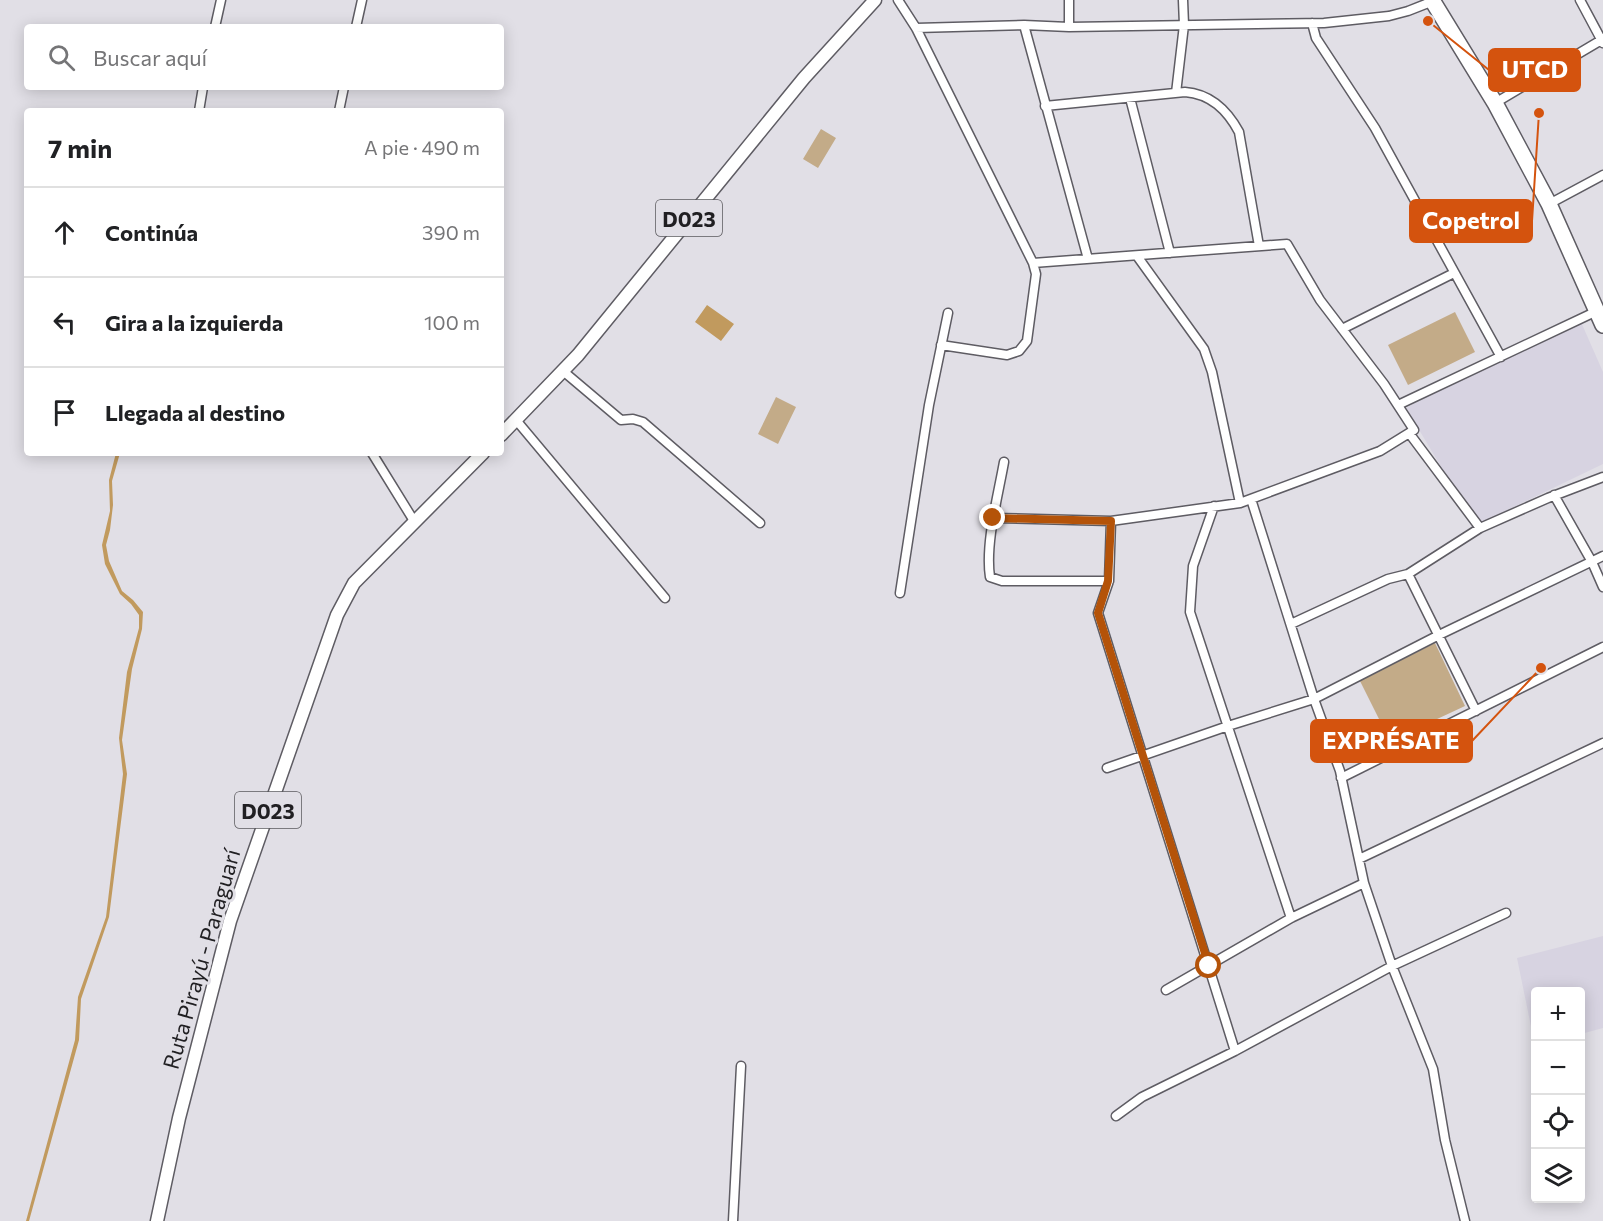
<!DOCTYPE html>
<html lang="es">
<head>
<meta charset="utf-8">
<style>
  body { margin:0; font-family:Commissioner,sans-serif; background:#f2f2f2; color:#202124 }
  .controls { position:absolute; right:18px; bottom:18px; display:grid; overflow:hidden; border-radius:6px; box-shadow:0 3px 15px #0003 }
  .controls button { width:54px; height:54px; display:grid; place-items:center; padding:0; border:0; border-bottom:2px solid #e0e0e0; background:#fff; color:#202124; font:30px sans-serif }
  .stop { position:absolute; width:18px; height:18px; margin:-14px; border:4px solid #b45309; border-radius:50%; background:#fff }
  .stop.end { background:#b45309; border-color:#fff; box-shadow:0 2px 6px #0008 }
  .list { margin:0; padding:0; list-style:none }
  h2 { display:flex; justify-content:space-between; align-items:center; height:78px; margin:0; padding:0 24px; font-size:26px }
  h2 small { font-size:20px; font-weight:400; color:#757577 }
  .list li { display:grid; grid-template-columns:39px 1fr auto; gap:18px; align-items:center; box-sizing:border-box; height:90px; padding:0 24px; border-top:2px solid #e0e0e0 }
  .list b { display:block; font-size:22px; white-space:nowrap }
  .list em { font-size:20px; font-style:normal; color:#757577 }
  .icon { flex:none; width:33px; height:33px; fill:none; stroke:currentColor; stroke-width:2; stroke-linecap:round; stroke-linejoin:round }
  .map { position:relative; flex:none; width:1603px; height:1221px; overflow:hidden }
  .search { position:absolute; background:#fff; box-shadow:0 3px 15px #0003; left:24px; top:24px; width:480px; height:66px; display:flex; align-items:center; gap:15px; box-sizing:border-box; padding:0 21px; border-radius:6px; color:#757577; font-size:22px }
  .panel { position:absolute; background:#fff; box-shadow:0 3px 15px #0003; left:24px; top:108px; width:480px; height:348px; border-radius:6px }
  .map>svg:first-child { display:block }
  .built { fill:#d7d3e1 }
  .green { fill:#c3ab88 }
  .water { fill:#c19a5e }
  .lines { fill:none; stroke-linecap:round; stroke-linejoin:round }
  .street-casing { stroke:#5e5c63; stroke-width:11 }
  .primary-casing { stroke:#5e5c63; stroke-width:15 }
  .highway-casing { stroke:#5e5c63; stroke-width:18 }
  .street { stroke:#fff; stroke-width:8 }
  .primary { stroke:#fff; stroke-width:12 }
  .highway { stroke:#fff; stroke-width:15 }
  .route { stroke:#b45309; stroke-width:8 }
  .labels { text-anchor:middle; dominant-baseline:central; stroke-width:6; stroke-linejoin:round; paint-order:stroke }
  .shield { fill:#e1dfe6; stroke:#5a595d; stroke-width:1.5 }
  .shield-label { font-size:21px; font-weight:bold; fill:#201f22 }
  .street-label { font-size:22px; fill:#201f22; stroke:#e1dfe6 }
  .leader { fill:none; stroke:#d4530e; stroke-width:2 }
  .callout-dot { fill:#d4530e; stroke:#e1dfe6; stroke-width:2 }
  .callout { fill:#d4530e; stroke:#d4530e; stroke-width:2 }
  .callout-label { font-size:24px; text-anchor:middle; font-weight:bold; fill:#fff }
</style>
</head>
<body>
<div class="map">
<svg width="1603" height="1221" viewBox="0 0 1603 1221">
  <rect width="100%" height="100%" fill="#e1dfe6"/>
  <path class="built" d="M1581,322L1603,372V464L1476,525L1406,408L1501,357Z
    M1603,936V1028L1581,1034L1580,992H1536L1535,1046L1517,958Z"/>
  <path class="green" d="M821,129L836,138L818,168L803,159Z
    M1455,312L1475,352L1408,385L1388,345Z
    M776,397L796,407L778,444L758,434Z
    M1435,643L1465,706L1390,741L1360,681Z"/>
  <path class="water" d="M707,305L734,324L721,341L695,322Z
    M116,453H120L112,481L113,505L110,530L106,545L109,561L122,591L133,600L143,612L142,629L132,669L122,740L127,774L109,917L81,999L79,1040L29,1221H26L75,1040L78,997L106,917L123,774L119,738L127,672L139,628V615L131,604L120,594L105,564L102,545L110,511L109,480Z"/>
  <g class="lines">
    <defs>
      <path id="street" d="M898,0L916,28L1033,263L1036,274L1027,341L1019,351L1007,355L941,345
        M1580,0L1603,43
        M1312,23L1316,38L1375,128L1501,357
        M1024,25L1088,259
        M215,27L221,0
        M356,27L362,0
        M1069,27V0
        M916,28L1024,25L1069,27L1324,23L1389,16L1408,11L1436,0
        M1176,93L1184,25L1183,0
        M1130,98L1170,253
        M1495,103L1603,39
        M1045,106L1185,92C1211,94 1227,110 1239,132L1259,246
        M199,111L203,87
        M339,111L344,87
        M1549,204L1603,175
        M1137,256L1204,349L1212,372L1240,503
        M1342,329L1454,273
        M563,371L621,420L633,419L643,422L760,523
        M1398,405L1597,311
        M516,420L665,598
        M1409,433L1480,528
        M372,453L414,521
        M1004,462C998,496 985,544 990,577L1002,581H1109
        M1554,495L1592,562L1603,587
        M1251,499L1314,699L1340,771L1364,883L1392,966L1433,1069L1445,1140L1465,1221
        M1214,506L1193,566L1190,612L1291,918
        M994,518L1111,521L1240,503L1380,451L1414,430L1384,384L1320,300L1287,244L1033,263
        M1111,521L1109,581L1098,613L1235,1051
        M1408,574L1476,711
        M900,593L929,405L948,313
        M1291,624L1388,579L1408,574L1480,528L1548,498L1603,477
        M1107,768L1228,726L1314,699L1439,635L1603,556
        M1341,778L1603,647
        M1359,859L1603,743
        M1166,990L1291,918L1364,883
        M1116,1116L1142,1097L1235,1051L1392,966L1506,913
        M733,1221L741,1066"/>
      <path id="primary" d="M501,435L578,355L804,78L875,0
        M157,1221L179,1118L230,921L337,615L354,583L483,453"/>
      <path id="highway" d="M1432,0L1495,103L1549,204L1603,325"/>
    </defs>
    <use href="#street" class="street-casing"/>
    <use href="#primary" class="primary-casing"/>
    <use href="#highway" class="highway-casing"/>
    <use href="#street" class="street"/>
    <use href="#primary" class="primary"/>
    <use href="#highway" class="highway"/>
  </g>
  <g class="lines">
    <path class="route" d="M993,518L1111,521L1108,581L1098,613L1209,966"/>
  </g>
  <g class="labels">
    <g class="shield">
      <rect x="656" y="200" width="66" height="36" rx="4.5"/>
      <rect x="235" y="792" width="66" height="36" rx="4.5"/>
    </g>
    <g class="shield-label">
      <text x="689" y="218">D023</text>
      <text x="268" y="810">D023</text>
    </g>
    <g class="street-label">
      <text transform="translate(201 959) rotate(-74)">Ruta Pirayú - Paraguarí</text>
    </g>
  </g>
  <path class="leader" d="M1428 21L1489 70M1539 113L1532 221M1541 668L1472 741"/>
  <g class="callout-dot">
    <circle cx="1428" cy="21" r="6"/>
    <circle cx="1539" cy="113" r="6"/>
    <circle cx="1541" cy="668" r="6"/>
  </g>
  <g class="callout">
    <rect x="1489" y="49" width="91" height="42" rx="6"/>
    <rect x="1410" y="200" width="122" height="42" rx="6"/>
    <rect x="1311" y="720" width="161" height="42" rx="6"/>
  </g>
  <g class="callout-label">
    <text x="1535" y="78">UTCD</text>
    <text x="1471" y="229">Copetrol</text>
    <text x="1391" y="749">EXPRÉSATE</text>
  </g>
</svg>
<div class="controls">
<button>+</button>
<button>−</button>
<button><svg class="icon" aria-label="locate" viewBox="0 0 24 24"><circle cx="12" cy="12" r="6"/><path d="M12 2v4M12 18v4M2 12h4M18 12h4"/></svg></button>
<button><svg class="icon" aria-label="layers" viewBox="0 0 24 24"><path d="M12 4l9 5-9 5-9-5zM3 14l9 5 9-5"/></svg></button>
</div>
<div class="stop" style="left:1209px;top:966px"></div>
<div class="stop end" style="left:993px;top:518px"></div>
<div class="search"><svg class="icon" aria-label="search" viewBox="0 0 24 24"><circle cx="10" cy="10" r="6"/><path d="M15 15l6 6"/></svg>Buscar aquí</div>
<section class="panel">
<h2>7 min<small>A pie · 490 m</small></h2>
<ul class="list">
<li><svg class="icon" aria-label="ahead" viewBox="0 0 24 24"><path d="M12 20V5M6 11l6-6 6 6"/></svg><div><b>Continúa</b></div><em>390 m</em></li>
<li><svg class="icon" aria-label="left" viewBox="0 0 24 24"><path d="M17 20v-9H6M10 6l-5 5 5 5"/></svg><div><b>Gira a la izquierda</b></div><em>100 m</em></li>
<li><svg class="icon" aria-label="arrive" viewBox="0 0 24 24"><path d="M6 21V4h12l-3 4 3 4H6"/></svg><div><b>Llegada al destino</b></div></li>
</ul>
</section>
</div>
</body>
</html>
